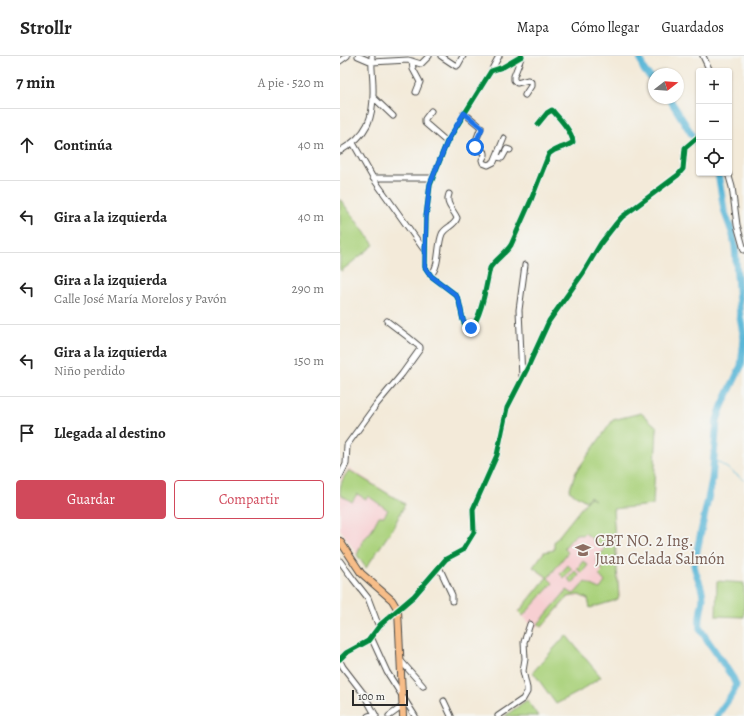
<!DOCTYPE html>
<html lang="es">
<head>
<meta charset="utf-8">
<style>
  body { margin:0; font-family:Alegreya,serif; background:#f6f6f6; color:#222 }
  .controls { position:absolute; right:12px; top:12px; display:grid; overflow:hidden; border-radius:4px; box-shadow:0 1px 3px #0004 }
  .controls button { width:36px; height:36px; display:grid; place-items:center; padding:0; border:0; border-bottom:1px solid #e0e0e0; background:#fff; color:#222; font:20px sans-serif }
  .compass { position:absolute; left:308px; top:12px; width:36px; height:36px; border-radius:50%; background:#fff; box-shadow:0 1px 3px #0004; rotate:73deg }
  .scale { position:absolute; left:12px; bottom:10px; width:56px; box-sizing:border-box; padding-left:4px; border:2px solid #2b2b2b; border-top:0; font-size:11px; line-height:14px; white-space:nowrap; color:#2b2b2b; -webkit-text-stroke:3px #f6f6f2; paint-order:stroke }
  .stop { position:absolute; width:12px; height:12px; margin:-9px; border:3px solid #1a73e8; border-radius:50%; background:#fff }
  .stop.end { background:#1a73e8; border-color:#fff; box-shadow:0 1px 4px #0008 }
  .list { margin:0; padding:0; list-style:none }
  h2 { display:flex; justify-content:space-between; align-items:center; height:52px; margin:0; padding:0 16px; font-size:17px }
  h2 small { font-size:13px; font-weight:400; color:#767676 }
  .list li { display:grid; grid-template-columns:26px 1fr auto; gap:12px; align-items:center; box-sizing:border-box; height:72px; padding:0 16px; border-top:1px solid #e0e0e0 }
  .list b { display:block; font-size:15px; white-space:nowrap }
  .list p { margin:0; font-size:13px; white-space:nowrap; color:#767676 }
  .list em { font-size:13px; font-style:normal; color:#767676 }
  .actions { display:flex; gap:8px; padding:12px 16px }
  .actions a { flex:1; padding:9px 0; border:1px solid #d1495b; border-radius:4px; text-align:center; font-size:14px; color:#d1495b }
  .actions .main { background:#d1495b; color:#fff }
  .icon { flex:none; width:22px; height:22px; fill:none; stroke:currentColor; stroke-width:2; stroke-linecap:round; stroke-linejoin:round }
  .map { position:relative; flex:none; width:404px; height:660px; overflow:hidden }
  header { display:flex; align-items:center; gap:24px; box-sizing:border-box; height:56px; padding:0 20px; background:#fff; border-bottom:1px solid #e0e0e0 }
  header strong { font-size:19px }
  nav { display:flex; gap:22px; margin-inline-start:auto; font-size:14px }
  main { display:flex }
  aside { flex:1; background:#fff }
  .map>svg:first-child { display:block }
  .built { fill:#f7cfd2 }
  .green { fill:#aad27c; stroke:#6a7e54 }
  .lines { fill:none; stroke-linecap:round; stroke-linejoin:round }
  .stream { stroke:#59b6d7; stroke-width:1 }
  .river { stroke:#59b6d7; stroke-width:7 }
  .minor-casing { stroke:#494845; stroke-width:7 }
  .major-casing { stroke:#494845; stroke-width:8 }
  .minor { stroke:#fff; stroke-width:5 }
  .major { stroke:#f7bd88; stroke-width:6 }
  .cycleway-casing { stroke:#f6f6f2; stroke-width:8 }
  .cycleway { stroke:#00873e; stroke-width:5 }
  .route { stroke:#1a73e8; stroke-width:5 }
  .labels { text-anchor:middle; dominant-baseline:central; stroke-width:3.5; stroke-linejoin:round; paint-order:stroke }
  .education-label { font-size:16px; fill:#785e54; stroke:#f6f6f2; text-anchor:start }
</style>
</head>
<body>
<header>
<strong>Strollr</strong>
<nav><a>Mapa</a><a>Cómo llegar</a><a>Guardados</a></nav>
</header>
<main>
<aside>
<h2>7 min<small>A pie · 520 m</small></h2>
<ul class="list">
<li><svg class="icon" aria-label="ahead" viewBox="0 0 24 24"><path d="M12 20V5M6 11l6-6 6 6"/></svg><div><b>Continúa</b></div><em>40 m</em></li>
<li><svg class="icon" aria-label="left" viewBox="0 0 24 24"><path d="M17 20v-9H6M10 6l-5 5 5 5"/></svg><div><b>Gira a la izquierda</b></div><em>40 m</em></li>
<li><svg class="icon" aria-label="left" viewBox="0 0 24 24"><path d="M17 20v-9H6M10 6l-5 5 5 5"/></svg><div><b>Gira a la izquierda</b><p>Calle José María Morelos y Pavón</p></div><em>290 m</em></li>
<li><svg class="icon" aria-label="left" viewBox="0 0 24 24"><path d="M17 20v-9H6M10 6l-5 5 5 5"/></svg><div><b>Gira a la izquierda</b><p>Niño perdido</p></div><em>150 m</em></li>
<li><svg class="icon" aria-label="arrive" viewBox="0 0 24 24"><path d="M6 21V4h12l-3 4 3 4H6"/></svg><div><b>Llegada al destino</b></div></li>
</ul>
<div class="actions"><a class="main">Guardar</a><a>Compartir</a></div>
</aside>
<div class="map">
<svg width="404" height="660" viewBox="0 0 404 660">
  <rect width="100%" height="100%" fill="#f6f6f2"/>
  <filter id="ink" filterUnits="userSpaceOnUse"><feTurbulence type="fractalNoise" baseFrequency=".025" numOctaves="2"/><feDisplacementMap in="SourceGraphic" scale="8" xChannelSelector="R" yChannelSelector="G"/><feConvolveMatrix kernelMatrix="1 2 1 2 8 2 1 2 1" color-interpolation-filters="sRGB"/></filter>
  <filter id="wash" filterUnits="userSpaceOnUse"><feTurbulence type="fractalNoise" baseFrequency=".012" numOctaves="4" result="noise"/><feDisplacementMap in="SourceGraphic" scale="16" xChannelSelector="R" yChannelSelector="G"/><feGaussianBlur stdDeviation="0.9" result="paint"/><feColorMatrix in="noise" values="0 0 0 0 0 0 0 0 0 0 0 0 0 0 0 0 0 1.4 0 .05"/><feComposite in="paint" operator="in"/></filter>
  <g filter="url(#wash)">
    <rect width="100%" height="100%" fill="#f3ead9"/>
    <path class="built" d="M9,412L65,448L53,472L26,512L0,473V431L2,427L1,426V423Z
      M259,429L272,440L280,541L277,544L250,552L248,544L239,540L228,542L202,572L198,569L195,572L178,556L206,522L193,511L203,496L213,494L214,486Z"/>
    <path class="green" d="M0,143L34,189L1,215L0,213Z
      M301,357L317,371L313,449L273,453L279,541L277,544L250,552L248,543L239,539L228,541L202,571L198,568L227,534L233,538L235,537L245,526L260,533L265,526L259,519L263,515L261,513L264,509L256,504L265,493L245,477L242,479L236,478L224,492L228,496L208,522L213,527L183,560L179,556L207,521L193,511L204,496L214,494V486L250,441L255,444L250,440L246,445L229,435L236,416L273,364Z
      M9,414L65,448L53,472L26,512L17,499L22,486L25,482L30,477L39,460H44L48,454L28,440L26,443L17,438L12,446L0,438C0,427 3,422 9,414Z
      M243,505L248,509L242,517L237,513Z
      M228,509L232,513L224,522L220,518Z
      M235,515L239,519L233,527L228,523Z
      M377,525L404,527V561L376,560Z
      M226,579L261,621L239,636L216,648L193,616Z
      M187,644L198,660H165Z"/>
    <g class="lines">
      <path class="stream" d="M374,403L404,424"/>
      <path class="river" d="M300,0C302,13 304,16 314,24
        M329,42L359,90
        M377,660C384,648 392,642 396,629L393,622L360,573C358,560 362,554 363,542C363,531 356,521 354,509L372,424L377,364L382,350L401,310L404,283L400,261L395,190L393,179L384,154L378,117"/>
    </g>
  </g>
  <g filter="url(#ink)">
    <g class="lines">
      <defs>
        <path id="minor" d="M18,0L32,6L68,4L81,8L89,0
          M101,0L116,10L118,9L123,0
          M182,0L163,11L151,15L107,86L90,129L86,161L85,211L91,220L116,239L119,245L123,264L125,270L128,272H131C142,260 146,229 150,212C155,204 165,198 171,189L191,144L209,98C216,91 226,92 233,86C232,75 219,62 212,54L207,57L198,68
          M363,0L370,15
          M181,2L174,20V24L177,27L188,24L191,26V30L185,39
          M0,5L7,0
          M72,5L73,13L80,26L76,36
          M151,15L159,0
          M33,41L53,60
          M91,55L85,63V67L107,86
          M124,57L141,71L134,90L145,97V99L142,104L143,107L148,109L154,106L164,82
          M13,87L33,122L85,195
          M0,95C28,79 34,62 33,31C33,20 31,10 32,0
          M157,101L162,102L167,93L170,94
          M388,117L392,131L397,169L404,194
          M33,122H92
          M91,219C100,210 97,190 102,178C105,171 115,170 117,162C113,153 105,148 109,138
          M182,322L179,254L185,209
          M0,420L6,408L7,389L36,349L62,318L80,293V291L68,281L47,265
          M0,505L13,523L28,542L39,571
          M99,511L112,539V545
          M31,581L47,616L75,660
          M0,603L6,597L28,585L40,569L74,540L106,503L123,494L134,476L133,453L157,399L167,352L187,313L209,265L243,217L261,187L275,169L282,161L338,119L343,113L345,92L359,80
          M0,605L3,611L23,637L36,660
          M61,605L83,630
          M104,645L111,660
          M28,660L34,658
          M49,660L63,650
          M158,660L183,643L187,636V632L183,615L185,603L184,586L190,568"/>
        <path id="major" d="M0,485L21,517L52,544L58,554L63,660"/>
      </defs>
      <use href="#minor" class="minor-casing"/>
      <use href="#major" class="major-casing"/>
      <use href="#minor" class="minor"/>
      <use href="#major" class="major"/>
      <defs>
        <path id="cycleway" d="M182,0L163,11L151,15L107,86L90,129L86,161L85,211L91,220L116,239L119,245L123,264L125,270L128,272H131C142,260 146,229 150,212C155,204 165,198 171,189L191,144L209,98C216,91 226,92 233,86C232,75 219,62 212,54L207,57L198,68
          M0,603L6,597L28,585L40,569L74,540L106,503L123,494L134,476L133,453L157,399L167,352L187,313L209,265L243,217L261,187L275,169L282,161L338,119L343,113L345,92L359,80"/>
      </defs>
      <use href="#cycleway" class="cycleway-casing"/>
      <use href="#cycleway" class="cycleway"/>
    </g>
  </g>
  <g class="lines" filter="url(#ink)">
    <path class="route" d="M131,272H128L123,264L119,245L116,239L91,220L85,211V195L86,161L90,128L107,86L124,57L141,71L142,73L134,89L135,91"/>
  </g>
  <defs>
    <symbol id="school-bare" viewBox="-9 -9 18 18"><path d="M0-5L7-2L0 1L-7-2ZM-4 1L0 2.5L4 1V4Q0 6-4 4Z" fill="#8d6e63" stroke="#f6f6f2" stroke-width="2.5" paint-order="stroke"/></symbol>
  </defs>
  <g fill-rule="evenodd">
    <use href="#school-bare" x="232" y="483" width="22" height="22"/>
  </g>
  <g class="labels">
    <g class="education-label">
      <text x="255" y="485">CBT NO. 2 Ing.<tspan x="255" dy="18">Juan Celada Salmón</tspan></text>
    </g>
  </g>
</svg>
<div class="controls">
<button>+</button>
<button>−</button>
<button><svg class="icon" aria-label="locate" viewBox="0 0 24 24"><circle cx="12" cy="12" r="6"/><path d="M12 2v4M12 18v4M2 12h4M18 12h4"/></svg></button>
</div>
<svg class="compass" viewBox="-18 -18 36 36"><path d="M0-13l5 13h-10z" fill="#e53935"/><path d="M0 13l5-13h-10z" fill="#767676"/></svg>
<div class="scale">100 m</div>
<div class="stop" style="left:135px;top:91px"></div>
<div class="stop end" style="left:131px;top:272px"></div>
</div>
</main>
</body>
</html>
